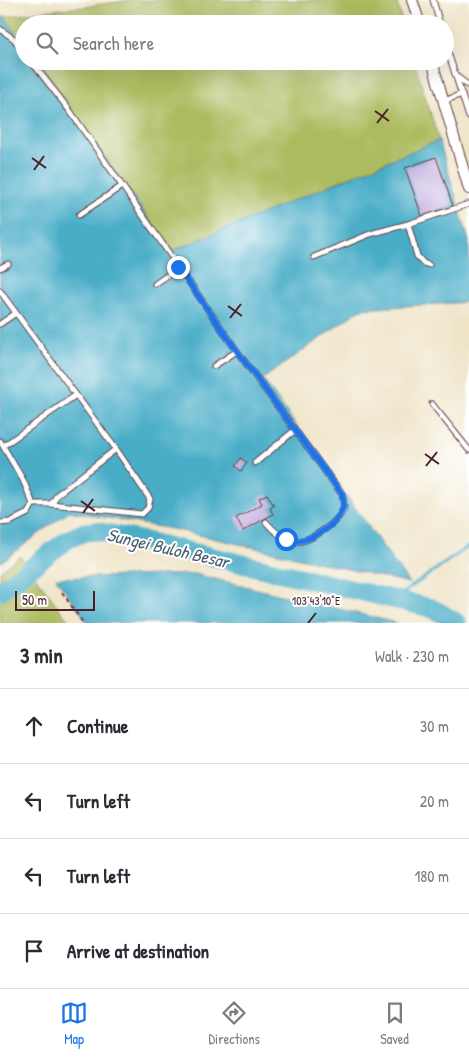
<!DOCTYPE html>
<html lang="en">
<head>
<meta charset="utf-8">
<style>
  body { margin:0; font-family:"Patrick Hand",sans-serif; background:#f2f2f3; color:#2b2b33 }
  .scale { position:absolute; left:15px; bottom:12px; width:80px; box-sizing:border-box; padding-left:5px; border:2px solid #4a1f2b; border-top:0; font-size:14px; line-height:18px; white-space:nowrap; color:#4a1f2b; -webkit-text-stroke:4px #fff; paint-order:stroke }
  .stop { position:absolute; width:15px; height:15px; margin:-11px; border:4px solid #1a73e8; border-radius:50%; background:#fff }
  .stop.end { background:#1a73e8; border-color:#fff; box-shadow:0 1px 5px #0008 }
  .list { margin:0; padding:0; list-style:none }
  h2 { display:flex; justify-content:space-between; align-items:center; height:65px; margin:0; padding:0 20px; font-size:21px }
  h2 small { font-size:16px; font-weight:400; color:#7c7c81 }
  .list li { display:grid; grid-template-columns:32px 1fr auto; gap:15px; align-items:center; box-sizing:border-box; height:75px; padding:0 20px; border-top:1px solid #e1e1e2 }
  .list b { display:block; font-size:19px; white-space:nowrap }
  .list em { font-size:16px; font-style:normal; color:#7c7c81 }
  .icon { flex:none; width:28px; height:28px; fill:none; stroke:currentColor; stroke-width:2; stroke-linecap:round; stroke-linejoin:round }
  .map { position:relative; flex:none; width:469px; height:623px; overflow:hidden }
  .search { position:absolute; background:#fff; box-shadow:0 5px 20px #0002; left:15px; right:15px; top:15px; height:55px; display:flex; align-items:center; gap:12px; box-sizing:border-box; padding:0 18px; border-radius:28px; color:#7c7c81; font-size:19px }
  .sheet { height:365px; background:#fff }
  nav { display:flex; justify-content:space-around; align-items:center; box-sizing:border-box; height:70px; border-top:1px solid #e1e1e2; background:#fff; font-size:14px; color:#7c7c81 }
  nav a { display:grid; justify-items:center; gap:2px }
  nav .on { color:#1a73e8 }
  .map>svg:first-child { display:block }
  .green { fill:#acbb5e; stroke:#7b6d44 }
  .water { fill:#48adc8; stroke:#49667a }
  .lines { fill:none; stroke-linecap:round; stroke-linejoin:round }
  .stream { stroke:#48adc8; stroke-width:3 }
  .river { stroke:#48adc8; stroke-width:19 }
  .building { fill:#c0acdc }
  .service-casing { stroke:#633c42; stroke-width:7 }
  .minor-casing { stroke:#633c42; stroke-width:12 }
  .path { stroke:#633c42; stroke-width:2; stroke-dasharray:4 4; stroke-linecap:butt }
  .service { stroke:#fff; stroke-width:5 }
  .minor { stroke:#fff; stroke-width:10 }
  .route { stroke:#1a73e8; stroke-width:6 }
  .ticks { fill:none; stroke:#4a1f2b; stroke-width:2 }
  .labels { text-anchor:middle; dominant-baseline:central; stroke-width:4; stroke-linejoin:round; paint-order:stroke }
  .water-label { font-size:18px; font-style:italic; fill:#495f72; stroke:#fff }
  .ticks-label { font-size:12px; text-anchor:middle; fill:#4a1f2b; stroke:#fff; stroke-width:4; stroke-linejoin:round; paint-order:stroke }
</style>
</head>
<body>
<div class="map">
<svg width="469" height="623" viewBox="0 0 469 623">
  <rect width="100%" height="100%" fill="#fff"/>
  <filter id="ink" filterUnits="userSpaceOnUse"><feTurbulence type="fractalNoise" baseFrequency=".02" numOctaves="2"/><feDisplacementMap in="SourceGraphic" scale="10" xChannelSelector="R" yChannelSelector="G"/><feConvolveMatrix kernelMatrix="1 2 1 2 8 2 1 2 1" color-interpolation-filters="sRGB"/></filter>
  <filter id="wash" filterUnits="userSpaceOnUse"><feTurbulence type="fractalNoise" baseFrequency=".0096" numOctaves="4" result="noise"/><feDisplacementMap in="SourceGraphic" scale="20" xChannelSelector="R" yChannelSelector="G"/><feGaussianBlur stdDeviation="1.12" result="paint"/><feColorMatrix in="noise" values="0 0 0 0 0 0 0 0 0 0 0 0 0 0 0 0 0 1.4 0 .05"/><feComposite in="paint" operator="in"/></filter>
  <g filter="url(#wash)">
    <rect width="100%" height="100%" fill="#eee3c5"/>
    <path class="green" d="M130,0H396L403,24H24V44L4,17L52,10L83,7Z
      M36,61H414L439,140L172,251Z
      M20,556L70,623H0V571Z"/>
    <path class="water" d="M0,17H4L24,44V61H36L172,251L439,140L469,241V302L361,309L263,379L409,583L177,530L69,511L0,563Z
      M195,574L397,623H88L56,578Z"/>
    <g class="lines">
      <path class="stream" d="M394,599L469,546"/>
      <path class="river" d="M0,591L67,540L84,532L96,531L145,541L431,608L443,614L457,623"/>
    </g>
    <g id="blocks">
      <path class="building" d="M436,157L453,206L422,216L405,168Z
        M241,458L247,463L241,471L235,466Z
        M267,494L274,506L270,508L273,514L243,531L236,518L262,504L259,498Z"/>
    </g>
  </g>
  <g filter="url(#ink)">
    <use href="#blocks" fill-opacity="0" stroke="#633c42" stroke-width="1"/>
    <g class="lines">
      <defs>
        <path id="service" d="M433,0L440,24
          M0,29L14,39L24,52
          M445,43L469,117
          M31,61L70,111L237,351L342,494C343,500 345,504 343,510C336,524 307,545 291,541C282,538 272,529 266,522
          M456,76L469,86
          M444,101L462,94
          M79,215L122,186
          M408,224L417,256L423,263L429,265
          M314,257L370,234L408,224L469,204
          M0,268L8,264
          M155,284L179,267
          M0,291L76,395L3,446
          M0,324L16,313
          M214,366L237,351
          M432,404L469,450
          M0,441L23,480L33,504L28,513L10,522L0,523
          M255,463L294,431
          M33,504H51L142,514L148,508L150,499L116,449L76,395
          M51,504L58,494L116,449"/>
        <path id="minor" d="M412,0L420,24
          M432,61L469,189"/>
      </defs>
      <use href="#service" class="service-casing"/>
      <use href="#minor" class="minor-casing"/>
      <path class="path" d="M62,592L83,623"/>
      <use href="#service" class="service"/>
      <use href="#minor" class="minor"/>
    </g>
  </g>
  <g class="lines" filter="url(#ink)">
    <path class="route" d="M178,267L237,351L342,494C343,500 345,504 342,510C335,527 304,547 286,539"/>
  </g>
  <path class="ticks" d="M375,111L389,121M377,123L388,109M32,158L46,168M34,170L44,156M228,306L242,316M230,318L241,304M425,454L439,464M426,466L437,452M81,501L95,511M83,513L93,499M308,623L316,613"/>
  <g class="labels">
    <g class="water-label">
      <text transform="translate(168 548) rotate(13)">Sungei Buloh Besar</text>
    </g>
  </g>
  <g class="ticks-label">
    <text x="316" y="605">103°43'10"E</text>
  </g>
</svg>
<div class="scale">50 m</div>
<div class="stop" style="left:286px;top:539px"></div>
<div class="stop end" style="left:178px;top:267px"></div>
<div class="search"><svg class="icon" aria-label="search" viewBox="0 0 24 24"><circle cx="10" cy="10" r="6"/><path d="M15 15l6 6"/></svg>Search here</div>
</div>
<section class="sheet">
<h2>3 min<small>Walk · 230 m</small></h2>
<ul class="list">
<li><svg class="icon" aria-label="ahead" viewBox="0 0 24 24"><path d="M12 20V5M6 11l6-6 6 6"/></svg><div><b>Continue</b></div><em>30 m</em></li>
<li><svg class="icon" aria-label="left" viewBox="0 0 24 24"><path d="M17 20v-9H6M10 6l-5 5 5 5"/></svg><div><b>Turn left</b></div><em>20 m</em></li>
<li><svg class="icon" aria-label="left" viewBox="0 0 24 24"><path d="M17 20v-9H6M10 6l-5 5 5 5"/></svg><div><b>Turn left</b></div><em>180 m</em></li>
<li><svg class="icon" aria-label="arrive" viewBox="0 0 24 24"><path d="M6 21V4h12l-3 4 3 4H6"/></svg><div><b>Arrive at destination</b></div></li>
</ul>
</section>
<nav>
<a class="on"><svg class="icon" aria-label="map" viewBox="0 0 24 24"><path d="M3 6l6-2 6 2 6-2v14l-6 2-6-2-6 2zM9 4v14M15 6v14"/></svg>Map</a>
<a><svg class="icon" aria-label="directions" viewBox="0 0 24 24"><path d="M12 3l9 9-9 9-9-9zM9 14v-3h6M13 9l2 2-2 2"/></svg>Directions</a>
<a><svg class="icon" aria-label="saved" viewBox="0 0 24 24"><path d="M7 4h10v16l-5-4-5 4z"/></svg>Saved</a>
</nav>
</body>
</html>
